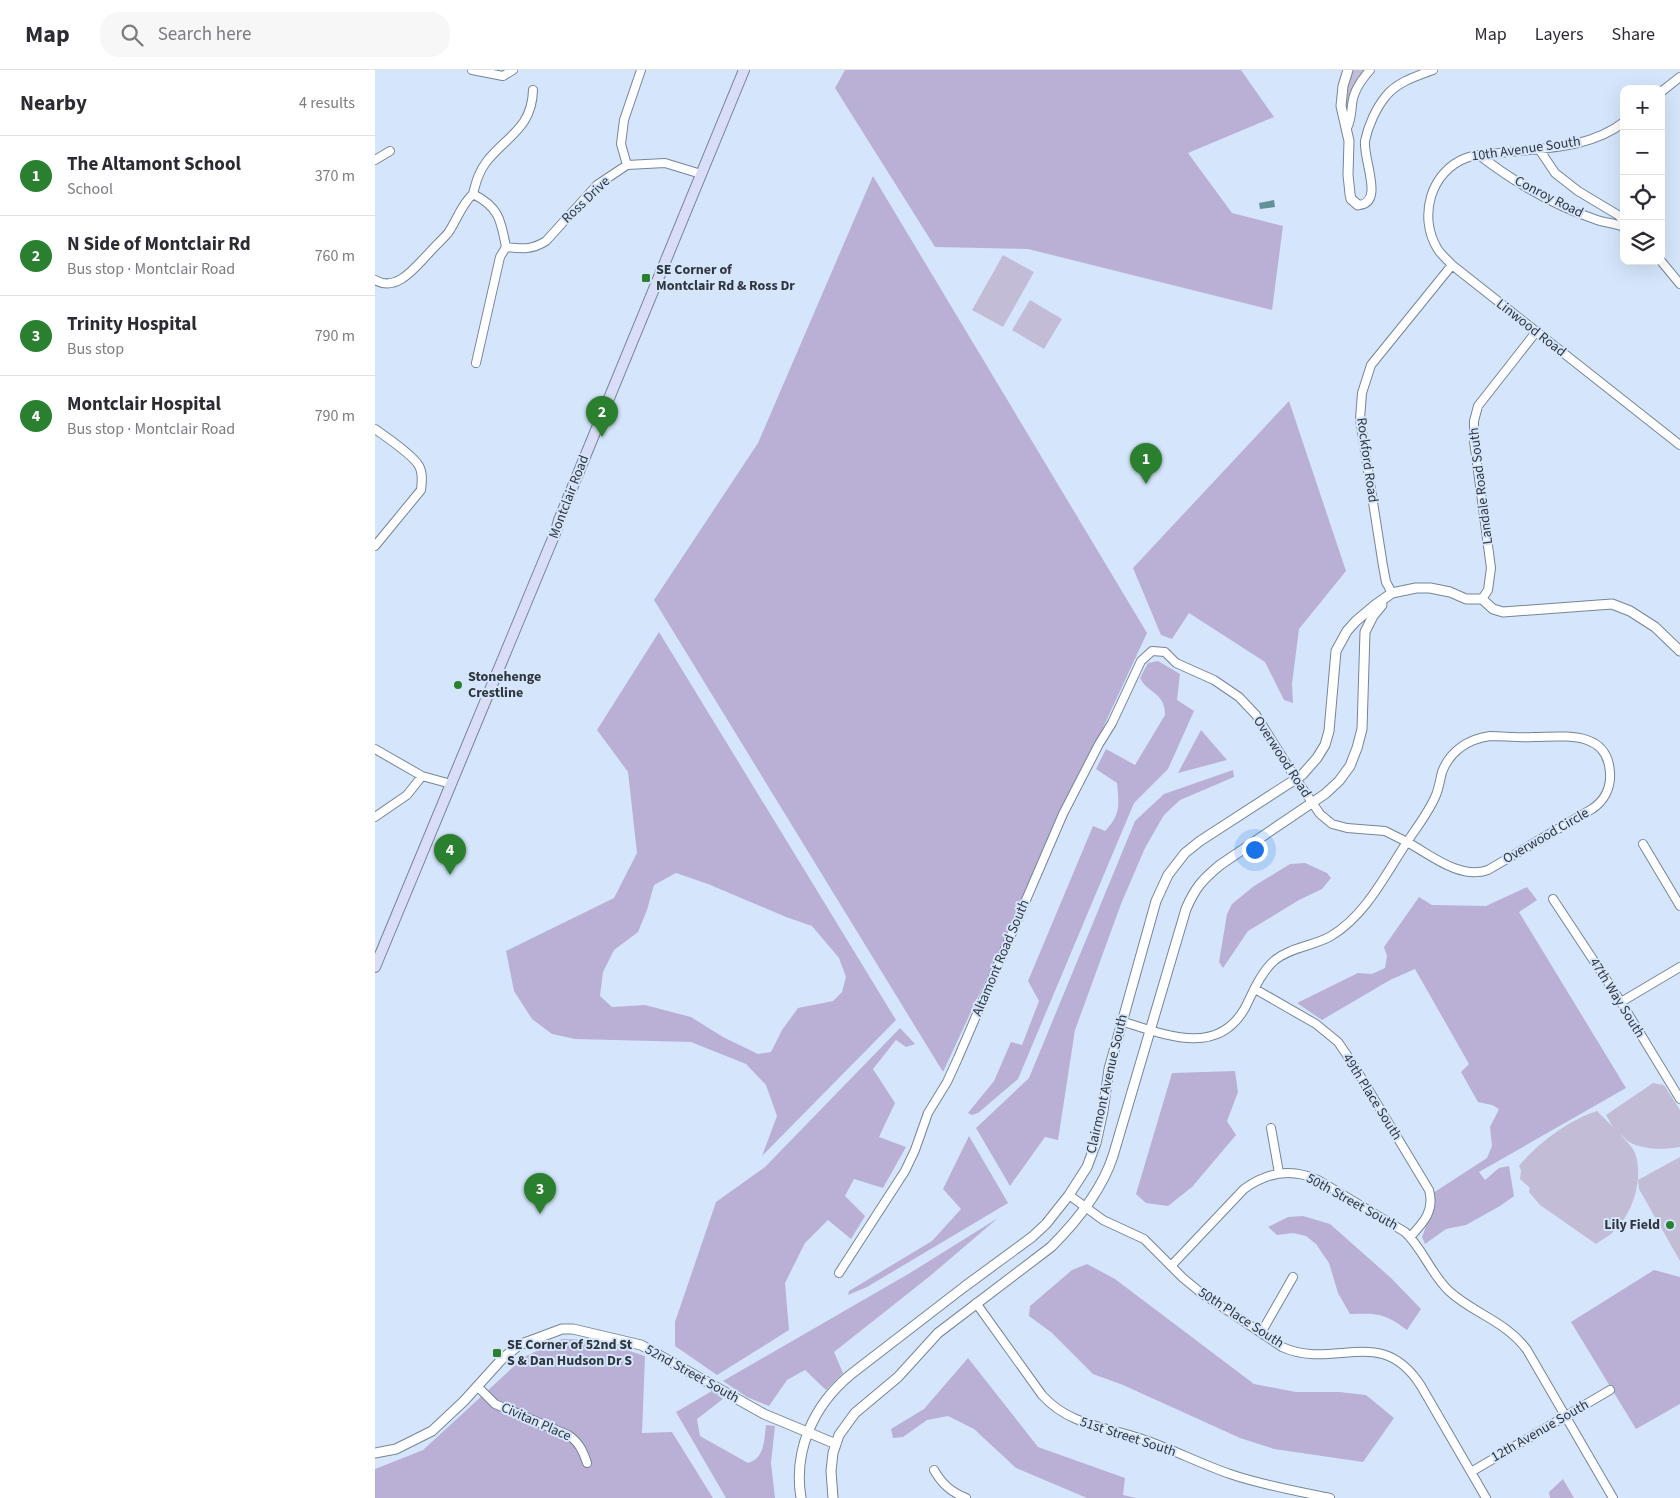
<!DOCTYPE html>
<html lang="en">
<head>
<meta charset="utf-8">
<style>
  body { margin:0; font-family:"Source Sans 3",sans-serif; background:#f7f7f7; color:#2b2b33 }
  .controls { position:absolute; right:15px; top:15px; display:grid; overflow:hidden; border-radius:10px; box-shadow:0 5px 20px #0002 }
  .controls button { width:45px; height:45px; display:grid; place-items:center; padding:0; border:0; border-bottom:1px solid #e1e1e2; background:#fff; color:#2b2b33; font:25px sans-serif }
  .you { position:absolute; left:879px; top:779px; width:18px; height:18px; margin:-12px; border:4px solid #fff; border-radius:50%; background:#1a73e8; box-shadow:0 0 0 8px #1a73e833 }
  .badge { display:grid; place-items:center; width:32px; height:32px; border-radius:50%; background:#2a802e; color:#fff; font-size:16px; font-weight:700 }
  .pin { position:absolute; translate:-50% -41px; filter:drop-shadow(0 1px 2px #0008) }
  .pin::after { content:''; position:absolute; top:26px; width:18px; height:15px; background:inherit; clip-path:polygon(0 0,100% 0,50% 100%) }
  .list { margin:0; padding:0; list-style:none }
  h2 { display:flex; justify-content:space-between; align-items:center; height:65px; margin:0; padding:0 20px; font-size:21px }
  h2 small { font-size:16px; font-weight:400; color:#7c7c81 }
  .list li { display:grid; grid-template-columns:32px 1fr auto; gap:15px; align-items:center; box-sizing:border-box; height:80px; padding:0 20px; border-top:1px solid #e1e1e2 }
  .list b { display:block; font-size:19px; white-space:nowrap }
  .list p { margin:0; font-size:16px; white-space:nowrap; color:#7c7c81 }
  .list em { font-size:16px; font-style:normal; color:#7c7c81 }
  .icon { flex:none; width:28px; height:28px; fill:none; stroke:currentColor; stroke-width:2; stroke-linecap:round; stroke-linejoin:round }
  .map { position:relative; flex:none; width:1305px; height:1428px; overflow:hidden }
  header { display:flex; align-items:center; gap:30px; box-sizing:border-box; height:70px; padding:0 25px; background:#fff; border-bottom:1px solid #e1e1e2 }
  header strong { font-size:24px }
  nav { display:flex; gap:28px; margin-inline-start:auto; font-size:18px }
  .search { width:350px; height:45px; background:#f7f7f7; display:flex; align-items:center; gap:12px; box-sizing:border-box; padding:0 18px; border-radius:20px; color:#7c7c81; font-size:19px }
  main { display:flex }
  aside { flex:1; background:#fff }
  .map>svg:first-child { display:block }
  .green { fill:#c2bcd7 }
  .forest { fill:#bab0d5; fill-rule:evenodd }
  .water { fill:#629199 }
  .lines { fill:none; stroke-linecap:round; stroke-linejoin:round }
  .minor-casing { stroke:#758598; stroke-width:10 }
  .tertiary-casing { stroke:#758598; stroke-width:11 }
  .secondary-casing { stroke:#758598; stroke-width:12 }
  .minor { stroke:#fff; stroke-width:8 }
  .tertiary { stroke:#fff; stroke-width:9 }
  .secondary { stroke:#d9def6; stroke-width:10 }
  .poi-dot { fill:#2a802e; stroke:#d5e6fc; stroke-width:2 }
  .labels { text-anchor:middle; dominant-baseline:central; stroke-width:4; stroke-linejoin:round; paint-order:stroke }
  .street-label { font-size:14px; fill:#2f363e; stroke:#d5e6fc }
  .poi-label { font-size:14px; font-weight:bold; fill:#2f363e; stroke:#d5e6fc; text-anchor:start }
</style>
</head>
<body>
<header>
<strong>Map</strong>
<div class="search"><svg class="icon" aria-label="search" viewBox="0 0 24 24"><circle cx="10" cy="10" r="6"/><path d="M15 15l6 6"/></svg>Search here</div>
<nav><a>Map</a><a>Layers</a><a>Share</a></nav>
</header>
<main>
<aside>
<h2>Nearby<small>4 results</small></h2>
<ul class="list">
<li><span class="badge">1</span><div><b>The Altamont School</b><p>School</p></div><em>370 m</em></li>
<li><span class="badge">2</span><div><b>N Side of Montclair Rd</b><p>Bus stop · Montclair Road</p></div><em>760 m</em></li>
<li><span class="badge">3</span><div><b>Trinity Hospital</b><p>Bus stop</p></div><em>790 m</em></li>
<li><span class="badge">4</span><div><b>Montclair Hospital</b><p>Bus stop · Montclair Road</p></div><em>790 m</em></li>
</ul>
</aside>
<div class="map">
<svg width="1305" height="1428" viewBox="0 0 1305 1428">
  <rect width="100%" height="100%" fill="#d5e6fc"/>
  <path class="green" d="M978,0H991L973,47C968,28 972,18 978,0Z
    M628,185L659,202L628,257L597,240Z
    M655,230L687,249L669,279L637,260Z
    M1278,1013L1289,1015L1305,1040V1077C1288,1080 1270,1080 1254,1072C1251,1070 1248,1066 1245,1064C1250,1070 1257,1076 1260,1083C1269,1108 1258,1145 1237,1163C1233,1167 1226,1170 1221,1174L1165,1135L1154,1122L1155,1118L1145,1109L1146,1100L1144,1096C1163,1073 1194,1050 1222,1041L1238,1057L1231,1045Z
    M1305,1087V1191L1264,1119L1263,1110Z"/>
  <path class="forest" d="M470,0H866L899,47L813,83L857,143L908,156L897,240L653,179L560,177L460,18Z
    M498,106L772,563L568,1002L279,530L383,373Z
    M914,331L971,501L924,559L917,614L918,633L909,630L890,592L814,543L797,569L786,565L758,498Z
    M284,562L521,950L387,1086L402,1046L391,1015L371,994L316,972L200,969L177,964L157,949L139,921L131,881L239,828L262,783L253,702L222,660ZM301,803L333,814L411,847L437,856L464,888L471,907L467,922L458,931L423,938L407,960L396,982L383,984L348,967L316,947L270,935L237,937L225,926L228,902L239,880L263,862L272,840L279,815Z
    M783,591L805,604L802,630L819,641L793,699L759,733L643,1009L603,1043L597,1045L593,1043L619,1011L636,972L647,975L664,931L653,911L718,756L730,761C746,744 744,735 742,713L721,699L731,679L760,695L790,645C790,622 773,624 765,608L773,593Z
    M826,660L852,690L803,703Z
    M858,700L859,707L805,730L789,745L770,778L746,834L700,960L683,1070L670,1067L635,1116L601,1058L654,1008L760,751L789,724Z
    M930,793L952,803L956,808L947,819L924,830L873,861L848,898L844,892L852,844L857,834L879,816L915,794Z
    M1152,817L1162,830L1144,842L1251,1018L1104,1102L1110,1110L1124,1098L1134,1096L1139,1126L1125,1136L1091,1155L1071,1159L1050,1174L1047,1167L1060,1132L1058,1123L1112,1088L1117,1076L1115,1057L1124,1039L1117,1035L1103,1032L1086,1002L1094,994L1040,899L1015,910L947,950L922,933L983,903L997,904L1010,898L1012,886L1009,877L1044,827L1057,835L1111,836Z
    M525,958L540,974L531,977L521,970L498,999L520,1033L504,1067L531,1077L508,1118L479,1109L470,1126L490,1146L476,1169L453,1150L430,1173L410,1213L414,1260L342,1305L300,1276V1252L341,1132L390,1097Z
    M860,1001L863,1022L852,1051L861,1065L817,1117L793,1136L771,1133L761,1124L797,1003Z
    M594,1066L633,1133L492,1217L473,1225L474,1221L557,1171L586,1139L568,1119Z
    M928,1146L955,1154L1016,1208L1046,1239L1032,1260C1010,1243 1001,1243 975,1244L963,1223L954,1193L941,1174L931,1166L918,1163L902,1165L893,1157L913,1147Z
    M623,1148L555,1206L459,1282L468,1303L451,1320L430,1300L412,1310L394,1336L372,1327L348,1311L535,1203Z
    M712,1194L740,1209L879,1314L921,1322H964L991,1325L1019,1348L988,1392L899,1379L865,1368L748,1315L718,1304L677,1263L654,1246L655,1236L697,1200Z
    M1279,1200L1305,1207V1334L1261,1359L1196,1252Z
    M187,1269L220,1270L270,1286L267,1363L297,1362L338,1428H0V1399L48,1380L149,1287Z
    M593,1288L663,1377L750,1408L748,1425L761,1428H712L641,1398L599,1359L573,1346L552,1350L528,1367L518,1368L516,1359L549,1339Z
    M337,1321L348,1329L322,1349L325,1366L373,1393C390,1388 389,1370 391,1355L400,1356L396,1393L400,1428H351L301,1342Z
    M1188,1409L1199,1428H1175L1174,1422Z"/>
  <path class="water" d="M899,130L900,137L885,139L884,133Z"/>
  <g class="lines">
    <defs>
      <path id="minor" d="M97,0L128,6L138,0
        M1286,22L1305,7
        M1249,52C1215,79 1166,78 1125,83C1114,84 1101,84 1091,88C1056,101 1043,146 1062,178C1065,184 1072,189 1077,195L1305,375
        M972,58C976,50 976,44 977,35C978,21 986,10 995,0
        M1164,79L1180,103L1203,121L1243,145L1249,151
        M1104,85C1139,112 1180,136 1222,150C1231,153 1240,153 1249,157
        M0,90L15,81
        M252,95L246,74L249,50L266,0
        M98,124C124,137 126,150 131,177L125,187L101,293
        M98,124C101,112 104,101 112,91C132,66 157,58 158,20
        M983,135C1010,134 988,90 990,71C993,56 1001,38 1011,26C1022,12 1042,6 1058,0
        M131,177C147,179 157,180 171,171L222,115L252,95L290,93L326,104
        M1286,191L1305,214
        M0,210C22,223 41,196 54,183C60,176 67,170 73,163C82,150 86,135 98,124
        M0,359C10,366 39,386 44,396C48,403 47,412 46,420L0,476
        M1017,523L1011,512L1008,496L985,349L987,323L996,295L1077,195
        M1107,529L1113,520L1116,498L1099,371V351L1103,336L1161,262
        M1115,666C1129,666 1143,668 1158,667C1187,667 1233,659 1235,703C1236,718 1229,731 1217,739L1113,800C1085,810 1056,785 1032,772C1042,757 1054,742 1061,725C1064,718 1065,710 1067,702C1075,681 1093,669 1115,666Z
        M0,679L47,706
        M0,747L32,725L47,706L76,714
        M1268,774L1305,836
        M1178,829L1246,932L1305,1029
        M880,919L941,954L963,972L978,994L1054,1120C1060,1141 1048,1153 1035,1167
        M1246,932L1305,897
        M896,1058L904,1103
        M694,1125L728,1150L769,1169L808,1208L825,1222L907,1277C960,1301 1006,1253 1046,1316L1111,1428
        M796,1196L869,1119C892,1102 917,1098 943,1110L1030,1162C1048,1179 1056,1204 1074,1221C1099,1244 1131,1251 1152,1280L1238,1428
        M464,1203L530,1101L540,1080L553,1043L572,1012L583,988L688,744L724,674L737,653L766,591L777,581L790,582L801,593L839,610L864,627L881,645L921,709L945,744L957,754L972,758L1010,761L1032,772C1010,805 991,845 956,866C939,876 916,877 900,890C886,902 878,922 870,938C842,988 788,964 746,951
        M601,1233L667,1325C696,1357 732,1356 770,1370C799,1380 826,1394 855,1404C887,1415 921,1421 955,1428
        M886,1263L918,1207
        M102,1316L120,1334L193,1365C204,1372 208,1381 212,1393
        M559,1400C567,1414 576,1422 591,1428
        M1096,1402L1235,1320"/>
      <path id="tertiary" d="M973,0L968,16L966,36L974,71L973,105L975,124L976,129L983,135
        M0,1383L21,1379L57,1361L89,1331L127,1289L144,1275L187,1259H198L266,1275L389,1344L461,1374
        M426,1428C418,1380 439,1335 475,1305L589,1217L657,1167L671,1154L694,1125L712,1097L721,1073L728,1041L734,999L781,831L793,805L810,783L825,771L927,705L942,688L950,675L954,661L961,581L972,561L981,551L1000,535L1017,523L1041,518H1055L1075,522L1091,529H1107L1118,539L1128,542L1237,534L1255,541L1280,557L1305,581
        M458,1428L456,1401L458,1383L464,1365L480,1343L523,1307L563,1263L676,1177C701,1152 727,1120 738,1086L811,839C820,818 827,810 845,795L950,724L964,711L975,696L982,678L987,659L990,562L998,546L1007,535"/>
      <path id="secondary" d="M0,897L181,461L184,450L369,0"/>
    </defs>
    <use href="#minor" class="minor-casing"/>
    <use href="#tertiary" class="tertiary-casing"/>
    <use href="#secondary" class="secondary-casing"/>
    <use href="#minor" class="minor"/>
    <use href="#tertiary" class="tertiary"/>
    <use href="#secondary" class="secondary"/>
  </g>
  <g class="poi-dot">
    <rect x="266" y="203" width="10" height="10" rx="2.5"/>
    <circle cx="83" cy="615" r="5"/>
    <circle cx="1295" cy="1155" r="5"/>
    <rect x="117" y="1278" width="10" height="10" rx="2.5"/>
  </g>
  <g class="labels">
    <g class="street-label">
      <text transform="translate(1151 79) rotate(-8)">10th Avenue South</text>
      <text transform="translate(1174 127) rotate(27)">Conroy Road</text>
      <text transform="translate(211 130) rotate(-44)">Ross Drive</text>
      <text transform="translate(1156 258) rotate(38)">Linwood Road</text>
      <text transform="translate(992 390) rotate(82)">Rockford Road</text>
      <text transform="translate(1106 416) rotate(-97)">Landale Road South</text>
      <text transform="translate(194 427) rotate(-69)">Montclair Road</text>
      <text transform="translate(907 687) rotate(57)">Overwood Road</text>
      <text transform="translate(1171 766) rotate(-30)">Overwood Circle</text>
      <text transform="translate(626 888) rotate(-67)">Altamont Road South</text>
      <text transform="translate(1242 928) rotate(58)">47th Way South</text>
      <text transform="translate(732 1014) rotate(-77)">Clairmont Avenue South</text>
      <text transform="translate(997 1027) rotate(58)">49th Place South</text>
      <text transform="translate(977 1132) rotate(29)">50th Street South</text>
      <text transform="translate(866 1248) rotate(33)">50th Place South</text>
      <text transform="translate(317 1304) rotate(29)">52nd Street South</text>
      <text transform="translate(161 1352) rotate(24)">Civitan Place</text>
      <text transform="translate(1165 1361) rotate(-30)">12th Avenue South</text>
      <text transform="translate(753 1367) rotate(18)">51st Street South</text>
    </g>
    <g class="poi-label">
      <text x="281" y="200">SE Corner of<tspan x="281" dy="16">Montclair Rd &amp; Ross Dr</tspan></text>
      <text x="93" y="607">Stonehenge<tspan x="93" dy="16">Crestline</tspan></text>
      <text x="1285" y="1155" text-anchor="end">Lily Field</text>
      <text x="132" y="1275">SE Corner of 52nd St<tspan x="132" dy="16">S &amp; Dan Hudson Dr S</tspan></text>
    </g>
  </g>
</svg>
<div class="controls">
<button>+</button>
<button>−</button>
<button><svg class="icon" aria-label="locate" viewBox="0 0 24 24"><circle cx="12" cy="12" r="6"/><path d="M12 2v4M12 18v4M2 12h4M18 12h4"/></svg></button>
<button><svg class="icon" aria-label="layers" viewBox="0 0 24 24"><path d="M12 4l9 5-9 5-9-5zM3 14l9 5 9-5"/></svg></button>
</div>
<div class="you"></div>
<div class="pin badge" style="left:771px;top:414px">1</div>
<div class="pin badge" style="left:227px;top:367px">2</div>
<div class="pin badge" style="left:165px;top:1144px">3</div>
<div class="pin badge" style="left:75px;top:805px">4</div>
</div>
</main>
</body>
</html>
